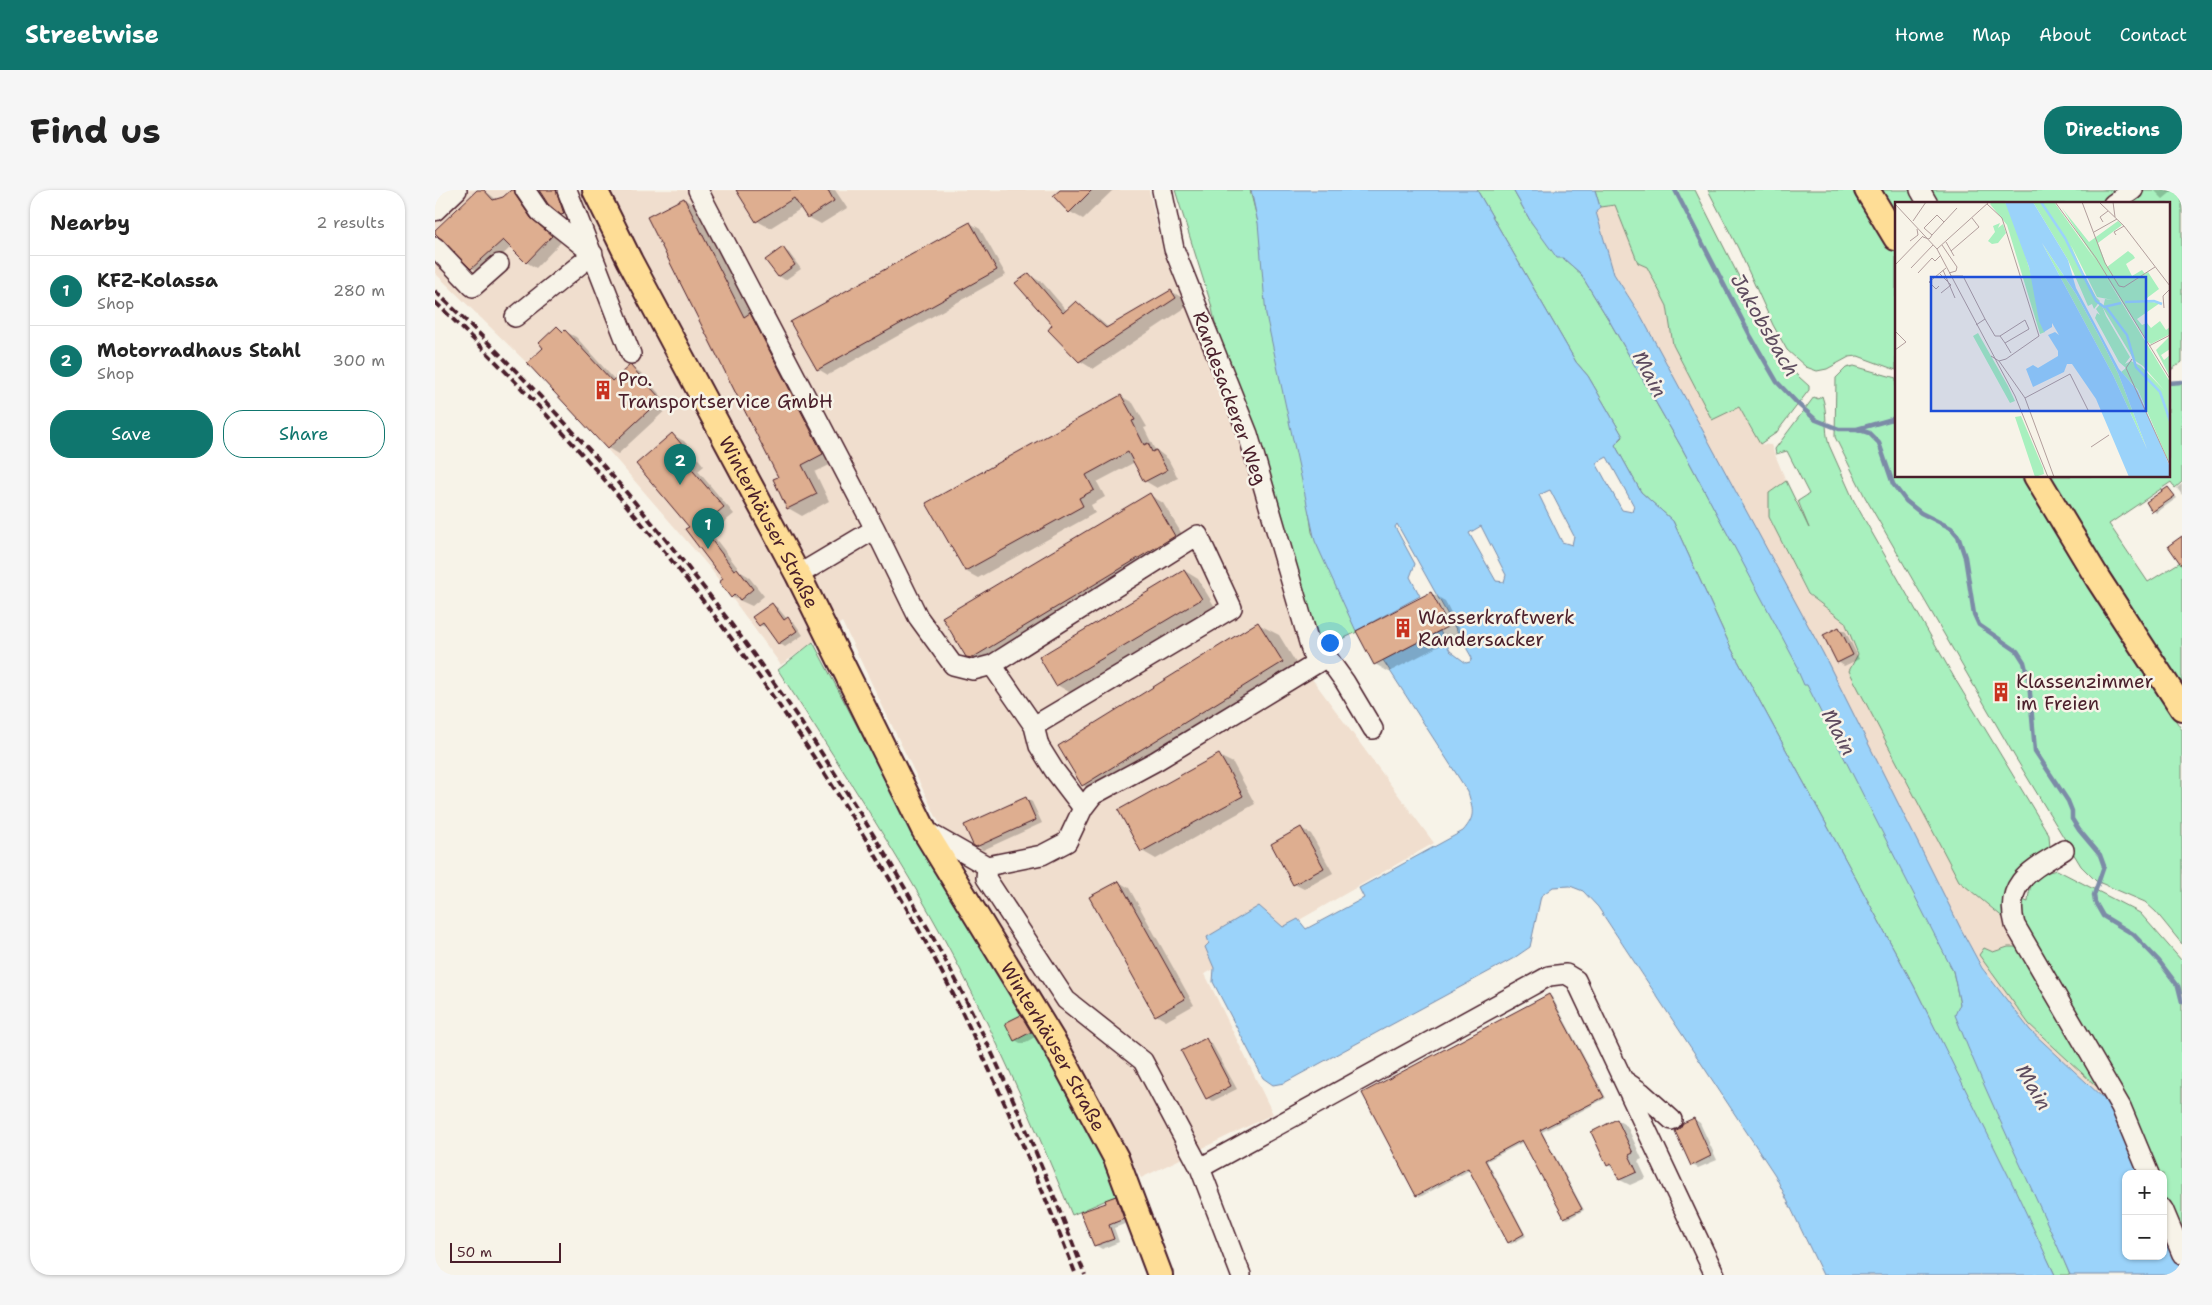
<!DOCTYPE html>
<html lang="en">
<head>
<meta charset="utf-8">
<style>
  body { margin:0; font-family:"Shantell Sans",sans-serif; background:#f6f6f6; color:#222 }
  .controls { position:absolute; right:15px; bottom:15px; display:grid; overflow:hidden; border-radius:10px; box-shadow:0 1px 4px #0004 }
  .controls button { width:45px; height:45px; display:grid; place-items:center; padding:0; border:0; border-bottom:1px solid #e0e0e0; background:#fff; color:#222; font:25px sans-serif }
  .scale { position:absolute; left:15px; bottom:12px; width:111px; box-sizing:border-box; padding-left:5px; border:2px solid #4a1f2b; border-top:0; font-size:14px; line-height:18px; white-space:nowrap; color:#4a1f2b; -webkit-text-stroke:4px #f7f3e8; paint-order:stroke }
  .you { position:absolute; left:894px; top:452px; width:18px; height:18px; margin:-12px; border:4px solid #fff; border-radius:50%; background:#1a73e8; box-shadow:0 0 0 8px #1a73e833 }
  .badge { display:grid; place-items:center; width:32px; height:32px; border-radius:50%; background:#0f766e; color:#fff; font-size:16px; font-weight:700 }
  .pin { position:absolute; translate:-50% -41px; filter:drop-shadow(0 1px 2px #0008) }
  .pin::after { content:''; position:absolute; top:26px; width:18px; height:15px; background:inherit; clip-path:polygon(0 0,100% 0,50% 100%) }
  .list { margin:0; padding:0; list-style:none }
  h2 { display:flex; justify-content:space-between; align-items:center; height:65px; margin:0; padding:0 20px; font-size:21px }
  h2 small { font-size:16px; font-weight:400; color:#767676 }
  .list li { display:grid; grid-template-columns:32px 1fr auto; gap:15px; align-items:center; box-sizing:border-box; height:70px; padding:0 20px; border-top:1px solid #e0e0e0 }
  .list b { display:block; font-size:19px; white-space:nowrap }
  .list p { margin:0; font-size:16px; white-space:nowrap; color:#767676 }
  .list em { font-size:16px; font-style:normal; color:#767676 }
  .actions { display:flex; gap:10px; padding:15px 20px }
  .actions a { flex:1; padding:11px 0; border:1px solid #0f766e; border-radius:20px; text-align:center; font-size:18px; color:#0f766e }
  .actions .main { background:#0f766e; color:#fff }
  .map { position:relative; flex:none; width:1747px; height:1085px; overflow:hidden; border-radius:20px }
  header { display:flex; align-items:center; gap:30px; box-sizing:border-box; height:70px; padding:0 25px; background:#0f766e; color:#fff }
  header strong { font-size:24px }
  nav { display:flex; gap:28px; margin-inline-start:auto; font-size:18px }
  .intro { display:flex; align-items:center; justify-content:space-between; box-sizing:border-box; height:120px; padding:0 30px }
  h1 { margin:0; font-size:35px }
  .button { padding:12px 22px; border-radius:20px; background:#0f766e; color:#fff; font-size:18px; font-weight:700 }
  main { display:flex; gap:30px; padding:0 30px }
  aside { flex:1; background:#fff; border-radius:20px; box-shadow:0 1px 4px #0004 }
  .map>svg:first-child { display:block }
  .built { fill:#f0dece }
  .green { fill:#a8f0be; stroke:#798874 }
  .water { fill:#9bd3fa; stroke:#7b8ba7; fill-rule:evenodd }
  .shadow { fill:#0003 }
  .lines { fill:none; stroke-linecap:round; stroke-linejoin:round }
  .stream { stroke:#7b8ba7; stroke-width:4.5 }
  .building { fill:#deae90; stroke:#4a1f2b }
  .minor-casing { stroke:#4a1f2b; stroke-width:22 }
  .major-casing { stroke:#4a1f2b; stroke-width:28 }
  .minor { stroke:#f7f3e8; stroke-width:19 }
  .major { stroke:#fedd96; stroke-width:24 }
  .rail { stroke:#4a1f2b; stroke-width:4; stroke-dasharray:8 4; stroke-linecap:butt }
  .labels { text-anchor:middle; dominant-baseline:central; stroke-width:5; stroke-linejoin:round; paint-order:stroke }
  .poi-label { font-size:19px; fill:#4a1f2b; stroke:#f7f3e8; text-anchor:start }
  .street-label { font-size:19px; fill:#4a1f2b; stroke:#f7f3e8 }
  .water-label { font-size:20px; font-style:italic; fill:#5e4c5f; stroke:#f7f3e8 }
  .inset-river { fill:none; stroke:#9bd3fa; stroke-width:2.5 }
  .inset-road { fill:none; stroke:#b29e9c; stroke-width:1 }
  .view { fill:#1d4ed8; fill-opacity:0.15; stroke:#1d4ed8; stroke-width:2.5 }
  .inset-edge { fill:none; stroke:#4a1f2b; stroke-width:2.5 }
</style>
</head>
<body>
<header>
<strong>Streetwise</strong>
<nav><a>Home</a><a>Map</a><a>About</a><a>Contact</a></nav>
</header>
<div class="intro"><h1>Find us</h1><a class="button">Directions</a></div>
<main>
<aside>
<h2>Nearby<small>2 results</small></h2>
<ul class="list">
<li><span class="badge">1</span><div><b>KFZ-Kolassa</b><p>Shop</p></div><em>280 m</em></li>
<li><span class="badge">2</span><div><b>Motorradhaus Stahl</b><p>Shop</p></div><em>300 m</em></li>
</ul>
<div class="actions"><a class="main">Save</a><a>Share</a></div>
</aside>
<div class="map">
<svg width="1747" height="1085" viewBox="0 0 1747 1085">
  <rect width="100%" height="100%" fill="#f7f3e8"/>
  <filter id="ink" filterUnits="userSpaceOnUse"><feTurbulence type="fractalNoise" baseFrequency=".02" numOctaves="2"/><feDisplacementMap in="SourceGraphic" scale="10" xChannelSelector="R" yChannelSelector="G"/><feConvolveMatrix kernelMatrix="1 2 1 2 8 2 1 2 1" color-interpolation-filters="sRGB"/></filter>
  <g filter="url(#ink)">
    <path class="built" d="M0,0H714L728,61L804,245L875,486L999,653L770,784L838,924L706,988L506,637L407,432L346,475L275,378L172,259L92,173L0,83Z
      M1180,15L1203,73L1212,77L1232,116L1238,155L1277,229L1304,217L1325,254L1336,255L1351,291L1334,303V327L1372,404L1410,432L1423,464L1570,729L1681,920L1595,840L1548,778L1527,741L1202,119L1179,84L1161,22L1165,17Z"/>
    <path class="green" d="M740,0H815L823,32L858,139L862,233L877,342L922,442L888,458L795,200L776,114Z
      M1042,0H1078L1096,32L1128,68L1145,83L1175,132L1248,260L1364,477L1505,753L1518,781L1525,814L1635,1085H1620L1479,796L1297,460L1238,331L1206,302L1180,255L1188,247L1186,243L1153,186L1141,172Z
      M1160,0H1260L1340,158L1353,177L1374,196V200L1341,243L1325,254L1304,217L1277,230L1238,155L1232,116L1212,77L1203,73L1180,15L1165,17Z
      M1273,0H1426L1461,61V180L1423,166L1414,167L1392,179L1382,181L1371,177L1352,160L1338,135L1303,58Z
      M1446,0H1747V172L1733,182V14H1461V25Z
      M1419,176L1461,188V286H1590L1681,440L1747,540V754L1721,722L1710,712L1661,691L1646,676L1580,567L1430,307L1400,247L1401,188L1411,178Z
      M1747,192V292L1740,298L1736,292L1674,334L1713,392L1747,371V496L1610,286H1733V193Z
      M1387,206C1393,222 1389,239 1394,255L1419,311L1520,489L1614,645L1615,658L1577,706L1593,712C1594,691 1602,684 1622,680L1705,723L1747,771V1064L1728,1019V984H1714L1570,729L1524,691L1414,481L1423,464L1410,432L1373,404L1334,327V303L1351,291L1374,338L1363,311L1374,304L1352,261L1341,264L1340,259L1379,207L1383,209Z
      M378,452L460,608L525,720L626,886L664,956L683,1005L637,1025C592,917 545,809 486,708C441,631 392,555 343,480Z
      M1573,757H1582L1673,907L1594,834L1544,765L1549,758L1558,762Z"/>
    <path class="water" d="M816,0H1042L1141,172L1153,186L1186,243L1188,246L1180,255L1206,302L1238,331L1297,460L1479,796L1579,997L1620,1085H1388L1340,985L1163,717L1148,701L1135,696L1118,697L1106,706L1095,757L1079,768L849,893L838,895L828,888L778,792L779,778L770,757L774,753L772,747L824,716L848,737L863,729L871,739L929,708L924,698L1028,641C1041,626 1038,620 1033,602L948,470L1005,441L1015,461L1031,473L1035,472L1037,468L962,334L960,337L980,374L975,387L985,406L921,441L880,351L831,125L823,33ZM1172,267L1199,316L1197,322L1187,320L1161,273ZM1115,300L1139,346L1137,355L1127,352L1104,305ZM1046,336L1071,385L1069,392L1061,391L1034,343Z
      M1078,0H1160L1165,17L1161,22L1179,84L1206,126L1388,463L1527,741L1547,778L1595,840L1681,920L1707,984H1691V1066H1728V1034L1747,1080V1085H1635C1598,998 1554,913 1520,825L1525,814L1518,781L1372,495H1369L1362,479L1363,477L1248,260L1175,132L1145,83L1128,68H1122L1096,32Z"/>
    <path class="shadow" d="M0,0H14L0,13Z
      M44,0H49L62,10L68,9L78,0H82L106,35L126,52L101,78L91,72L76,57L47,84L37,78L0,41Z
      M104,0H131L137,30L127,24Z
      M303,0H400L412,18L386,34L373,27L367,18L335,38L322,31Z
      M627,0H678L648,29L635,22Z
      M1719,0H1739L1728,9Z
      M249,9L262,17L317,126L328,133L401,272L380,282L394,311L367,326L353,318L345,288Z
      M535,33L545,39L571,85L393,185L383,179Z
      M348,59L354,63L366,79L350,90L344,86Z
      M594,85L608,93L632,121L641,113L654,121L674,138L736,101L749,109L753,116L658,179L645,171L618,135Z
      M123,138L141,147L180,190L195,177L205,182L235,216L183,264L173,258L110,158Z
      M686,206L698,213L712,237L709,238L719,258L733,269L743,288L722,298L710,291L700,272L662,292L670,307L656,315L660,323L543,388L530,381Z
      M238,245L249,251L269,276L263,281L299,324L276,343L306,382L313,386L329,406L317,416L297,407L290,389L256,337Z
      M1747,294V305L1742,298Z
      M1733,298L1742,308L1721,323L1712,312Z
      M715,305L728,313L753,354L546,474L532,466Z
      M750,381L763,389L780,417L636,503L622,495L605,468Z
      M996,403L1010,411L1027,444L954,482L940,474Z
      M337,414L343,418L352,429L359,432L368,445L350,457L344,453L333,438L325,435L319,427Z
      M823,434L844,445L867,483L668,606L648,595Z
      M1404,438L1411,442L1424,469L1409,476L1403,472Z
      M784,566L798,573L820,614L721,669L707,661Z
      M591,608L597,612L607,633L548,660L539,654Z
      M866,638L876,644L898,683L869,699L859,694Z
      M684,692L694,698L759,815L731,831L721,825Z
      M1114,805L1117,807L1171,908L1107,942L1149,1020L1133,1029L1130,1028L1090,951L1052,971L1091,1046L1076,1054L1073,1052L1035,980L985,1007L982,1005Z
      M586,826L592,830L602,846L587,854L580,850Z
      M771,850L777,854L802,899L778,911L772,908Z
      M1259,929L1265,933L1282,970L1263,978L1257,975Z
      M1182,930L1192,936L1207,969L1203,971L1211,988L1195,995L1185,990L1180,979L1173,975Z
      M681,1008L687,1011L695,1032L679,1038L684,1052L667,1059L660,1055L673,1014Z"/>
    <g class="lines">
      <path class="stream" d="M1240,0L1316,147L1342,192L1363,214L1381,230L1404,239H1422L1461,228
        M1733,193L1747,192
        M1422,239L1434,243L1444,253L1458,294L1471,311L1486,323L1516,338L1523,346L1530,367L1539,424L1544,435L1582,461L1589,472L1594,492L1600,561L1633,611L1637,621V629L1644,640L1665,665L1669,676L1659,705L1660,712L1668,726L1698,744L1724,771L1743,796L1747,812"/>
    </g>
    <path class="building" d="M42,0H49L58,10L68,7L76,0H79L81,6L96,28L117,46L91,73L68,50L36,79L0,43V40Z
      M104,0H121L129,24L126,25L113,14Z
      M301,0H393L399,11L372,28L359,8L321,32Z
      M625,0H657L634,23L618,6Z
      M249,8L309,127L315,123L388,264L367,275L382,304L352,319L338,289L343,287L212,27Z
      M535,32L562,80L382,180L355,132Z
      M348,57L360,75L343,87L330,70Z
      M594,83L628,123L641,111L671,138L736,100L741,108L644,172L613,140L617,135L580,93Z
      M122,136L128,142L130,140L177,191L195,175L226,209L172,259L92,173L108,158L104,153Z
      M686,205L700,230L697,231L709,255L713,253L717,262L721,260L732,280L709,292L693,262L651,285L659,300L644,308L648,316L530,381L491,313Z
      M237,243L259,269L252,274L289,317L266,336L299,380L302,378L318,399L305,410L300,404L296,408L284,392L288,389L250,339L254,337L201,274Z
      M1733,297L1740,306L1717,322L1711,312Z
      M715,303L740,346L537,468L531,467L507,427Z
      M1747,346V376L1733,356Z
      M749,380L767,409L621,496L604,467Z
      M996,402L1014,436L939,475L921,441Z
      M337,413L349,430L353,427L362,441L343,454L328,433L324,436L317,427Z
      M823,432L848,472L647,596L623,556Z
      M1404,437L1418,465L1402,473L1388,445Z
      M784,564L808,606L706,662L683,620Z
      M591,607L601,630L541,657L538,655L529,635Z
      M866,637L889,678L858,695L836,654Z
      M684,691L750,809L720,826L654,707Z
      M1114,804L1169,907L1105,940L1147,1019L1129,1028L1087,950L1050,970L1089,1044L1073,1053L1033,978L981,1006L927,903Z
      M586,825L596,842L579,851L570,833Z
      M771,848L796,896L771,909L746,861Z
      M1259,928L1276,966L1256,976L1240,941L1245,938L1248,933Z
      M1182,929L1198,963L1194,965L1202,982L1184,990L1176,974L1172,976L1156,942Z
      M681,1006L689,1029L674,1035L679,1049L659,1056L645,1022L671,1013L670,1010Z"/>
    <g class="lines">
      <defs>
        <path id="minor" d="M132,0L196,164
          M263,0L440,339L363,385
          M727,0L739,59L813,244L880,473
          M1485,0L1493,14
          M1678,14L1698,0
          M0,21L22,0
          M0,57L38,97L64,74
          M80,127L158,64L105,22L90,0
          M440,339L483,427L518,475L538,480L557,475L599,536
          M557,475L763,345L797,418L599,536L604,556L619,580L648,618
          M489,640L552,676L607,665L632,652L648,618L658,605L721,571L892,467L910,492L938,539
          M1629,660C1598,679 1568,692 1580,735L1686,917L1714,984
          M552,676L551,688L631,810L708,871L765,978L806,1085
          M1190,891L1206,902L1237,930
          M765,978L1114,786L1131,784L1141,790L1280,1085
          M1728,1019L1747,1064"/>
        <g id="major">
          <path id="s1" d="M160,0L195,71L363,385L489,640L618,851L681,968L725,1085"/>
          <path d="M1432,0L1461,48"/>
          <path d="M1601,286L1663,389L1747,518"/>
        </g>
      </defs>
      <use href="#minor" class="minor-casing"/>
      <use href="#major" class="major-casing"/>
      <use href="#minor" class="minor"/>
      <use href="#major" class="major"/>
      <path class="rail" d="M0,101C198,288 359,499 492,737C555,848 604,966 650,1085
        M0,112C158,262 294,431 409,614C451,681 491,749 526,820C568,906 606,995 641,1085"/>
    </g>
  </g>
  <defs>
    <symbol id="building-bare" viewBox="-9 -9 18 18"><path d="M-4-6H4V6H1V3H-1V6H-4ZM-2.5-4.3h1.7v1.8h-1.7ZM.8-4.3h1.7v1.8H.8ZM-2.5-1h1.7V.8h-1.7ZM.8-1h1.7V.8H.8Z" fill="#c8321e" stroke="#f7f3e8" stroke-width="2.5" paint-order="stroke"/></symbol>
  </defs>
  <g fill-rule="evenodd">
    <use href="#building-bare" x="154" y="186" width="28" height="28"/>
    <use href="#building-bare" x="954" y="424" width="28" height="28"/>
    <use href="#building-bare" x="1552" y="488" width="28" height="28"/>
  </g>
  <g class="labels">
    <g class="poi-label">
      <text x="183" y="189">Pro.<tspan x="183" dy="22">Transportservice GmbH</tspan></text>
      <text x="983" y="427">Wasserkraftwerk<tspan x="983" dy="22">Randersacker</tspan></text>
      <text x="1581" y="491">Klassenzimmer<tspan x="1581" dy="22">im Freien</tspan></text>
    </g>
    <g class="street-label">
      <text transform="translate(795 208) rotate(70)">Randesackerer Weg</text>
      <text stroke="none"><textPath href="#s1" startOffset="375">Winterhäuser Straße</textPath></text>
      <text stroke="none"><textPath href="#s1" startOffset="972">Winterhäuser Straße</textPath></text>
    </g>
    <g class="water-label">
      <text transform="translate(1330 135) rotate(60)">Jakobsbach</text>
      <text transform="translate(1215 184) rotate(62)">Main</text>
      <text transform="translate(1404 542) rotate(62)">Main</text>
      <text transform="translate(1599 897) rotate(60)">Main</text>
    </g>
  </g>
  <g transform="translate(1460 12)">
    <rect width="275" height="275" fill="#f7f3e8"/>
    <path d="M97,0H109L116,6L142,92L144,117L150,130L145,132L112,23L95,2ZM138,0H159L204,63L275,180V263L243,188L226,170L231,166L224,160L200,116L202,111L205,113L201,107L206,101L211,114L235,155L230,162L236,159L246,164L269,188L248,164L239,158L208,106L210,97L218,98L202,95L176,43L187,69L201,95L205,99L199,107L197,102L193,104L173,58ZM167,6L194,40L223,19L227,23L203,41L212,65L233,49L238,53L240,56L231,62L237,74L247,68L250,72L253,70L264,87L248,99L265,101L242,117L247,123L252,121L256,126L265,119L271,128L275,125V132L256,142L253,140ZM105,21L103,26L108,22L111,31L103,41L97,42L93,39L100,30L98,24ZM147,41L181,92L204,134L223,171L252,247L218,173ZM83,131L113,184L120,199L115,201L78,134ZM275,134V147L266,153L269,158L275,153V175L261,148ZM126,214L148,266L149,272L140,275L120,215Z" fill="#a8f0be"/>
    <path d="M110,0H138L173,58L181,86L224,167L243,189L275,265V275H234L201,197L177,162H172L169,170L138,185L131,167L138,163L143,166L163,154V149L153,133L160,130L164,133L157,121V125L149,130L144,119L134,65ZM147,41L181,92L204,134L223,171L252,247L218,173Z" fill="#9bd3fa" fill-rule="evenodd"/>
    <path class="inset-river" d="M146,0L170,36L201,99L209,105L226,101M230,100L259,99L267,102M211,105L232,133L241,165L265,190L275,219"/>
    <path class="inset-road" d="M160,0L201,56L275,177M187,0L210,61L224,84L229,85L260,65M204,0L229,24L275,84M218,0L220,15M0,2L42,47L120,194L153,275M92,2L107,16L144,134M18,19L31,0M49,20L62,6M208,20L205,15L213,9M199,30L222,17M221,33L219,30L229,24M28,35L34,37L35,36L37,33L49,20L42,13L29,26L37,33M15,39L23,33L22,27M51,40L59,54M47,43L62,65L61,69L54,71M42,47L94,0M56,49L84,25L77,16M0,63L28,34M16,66L38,43M48,68L60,96M23,71L37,56L40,59L45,54M45,72L56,83L46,91M55,74H68L90,117L81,123M44,84L41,87L34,80L51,66M269,106L268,94L275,87M90,117L100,134H105L110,141M0,129L11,140L0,148M105,134L130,118L134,127L110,141L116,151M254,144L275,133M96,154L104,159L111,157L144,134M237,157L231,166L275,263M104,159L130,196L159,275M130,196L175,172L194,210M196,245L214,233"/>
    <path class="view" d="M36,75H251V209H36Z"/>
    <rect width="275" height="275" class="inset-edge"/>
  </g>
</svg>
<div class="controls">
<button>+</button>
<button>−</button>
</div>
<div class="scale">50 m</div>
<div class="you"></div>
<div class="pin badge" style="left:273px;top:359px">1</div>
<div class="pin badge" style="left:245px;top:295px">2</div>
</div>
</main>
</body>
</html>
